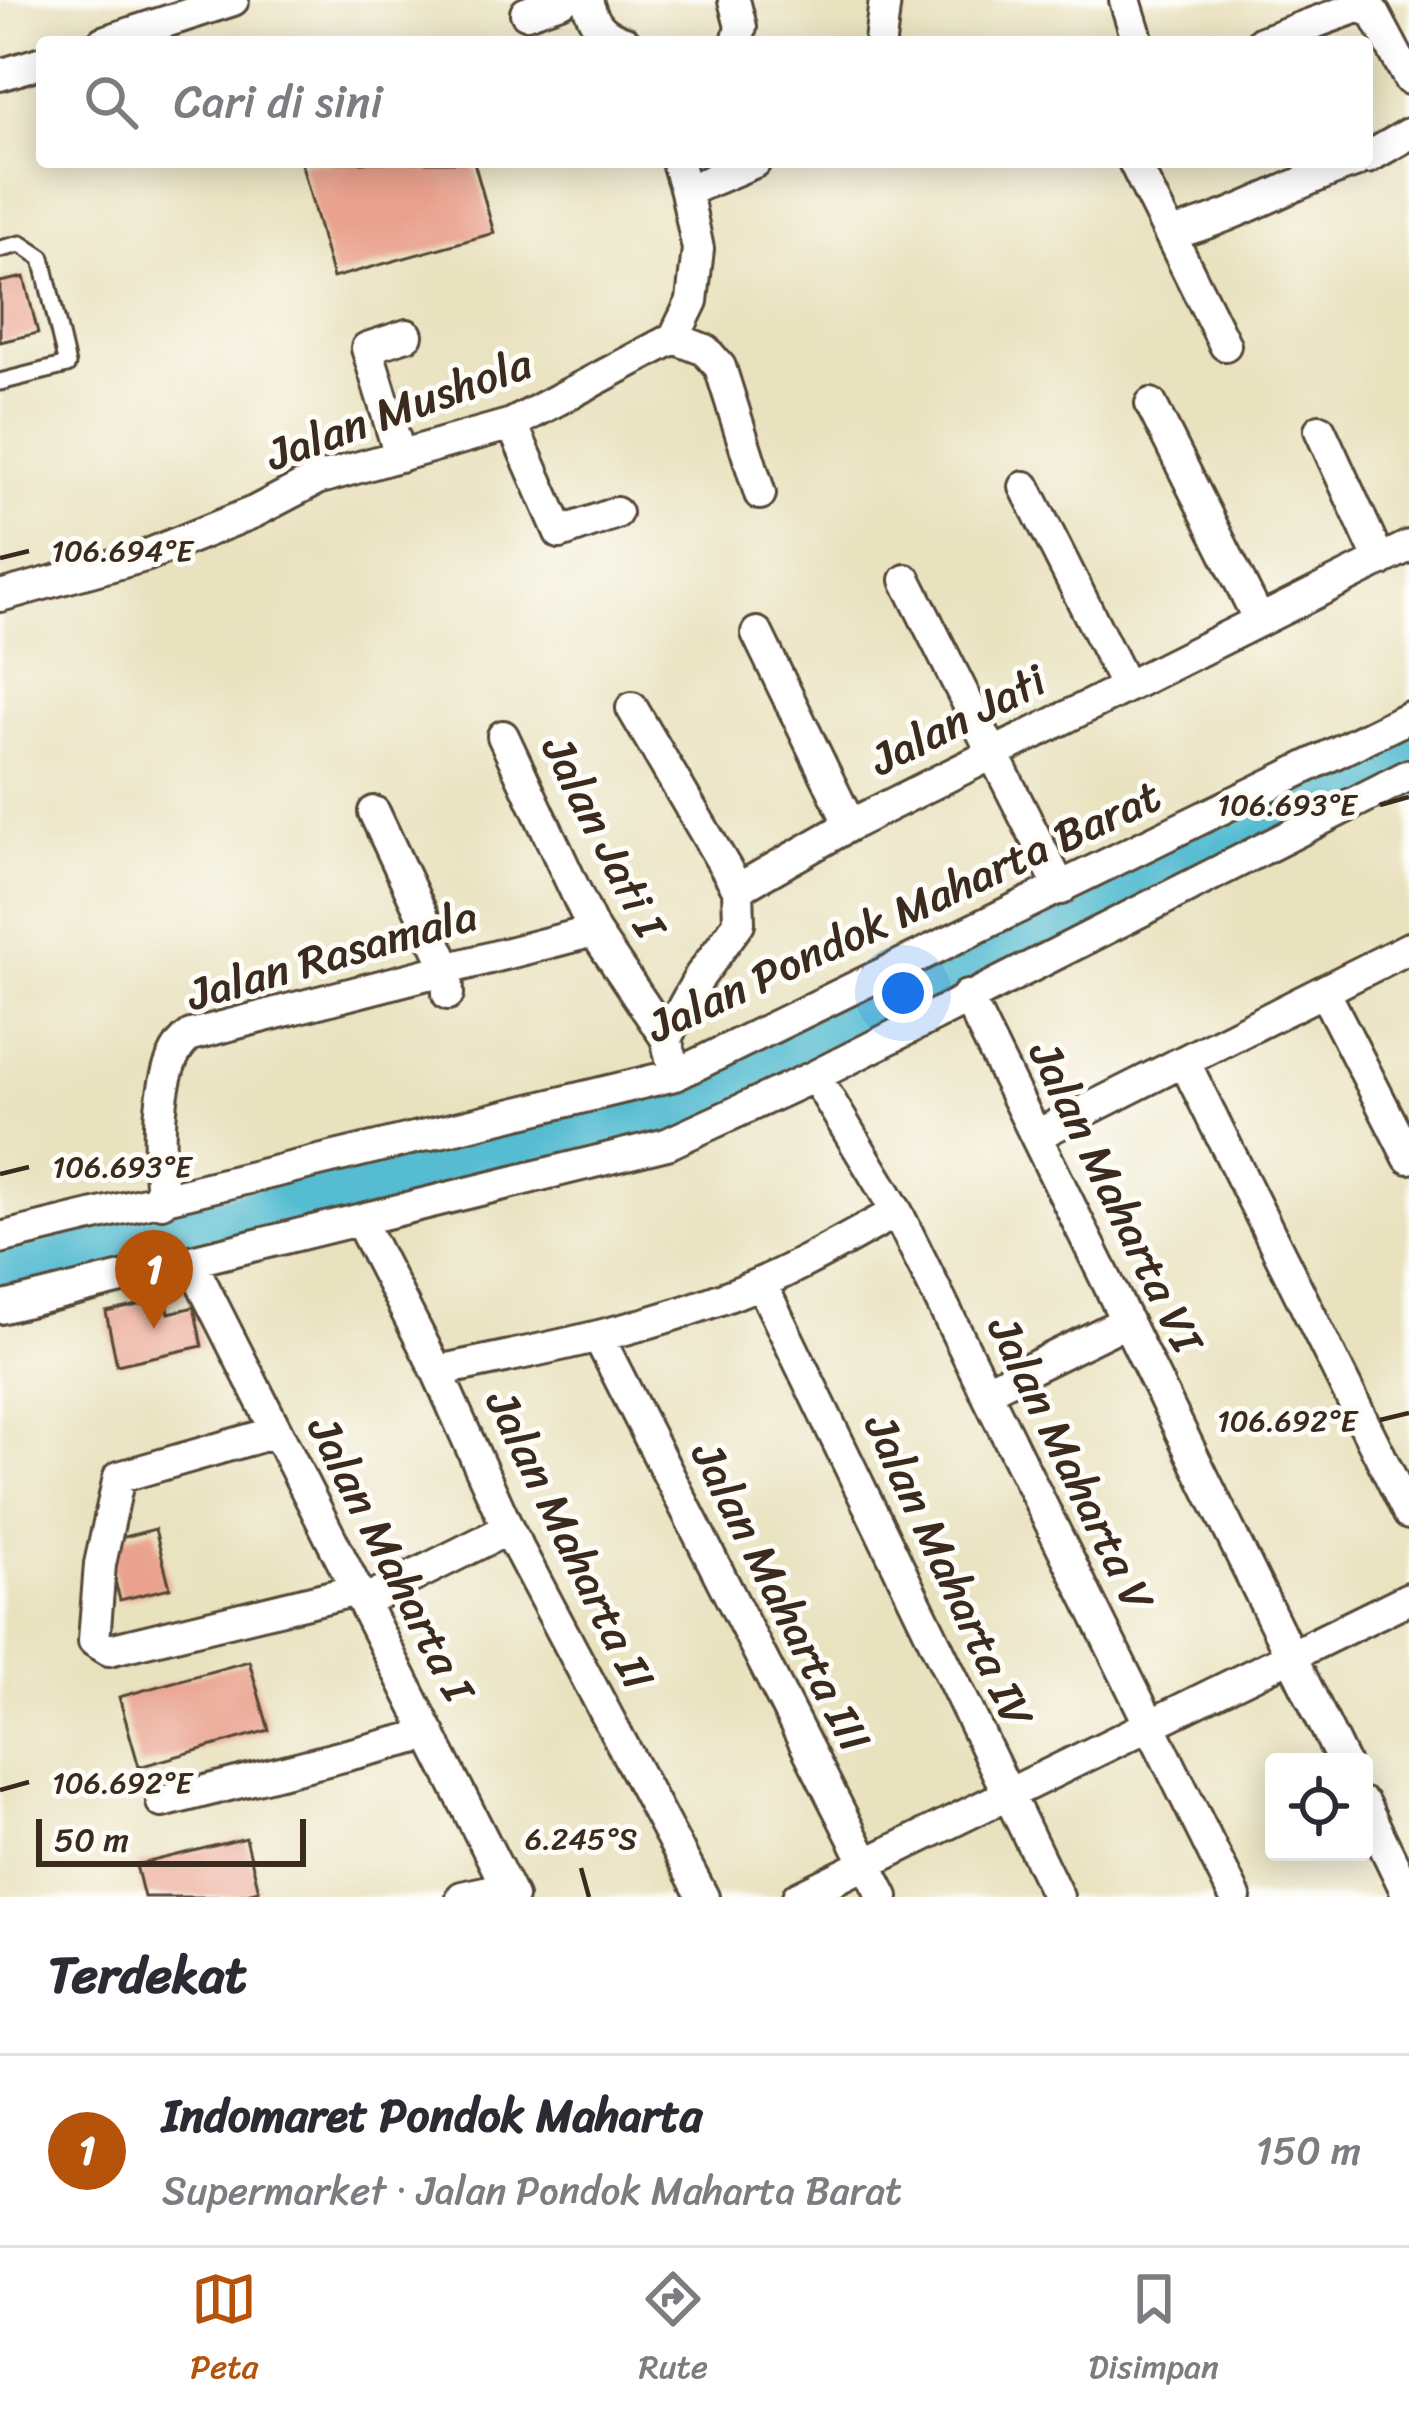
<!DOCTYPE html>
<html lang="id">
<head>
<meta charset="utf-8">
<style>
  body { margin:0; font-family:Sriracha,sans-serif; background:#f2f2f3; color:#2b2b33 }
  .controls { position:absolute; right:36px; bottom:36px; display:grid; overflow:hidden; border-radius:12px; box-shadow:0 6px 30px #0003 }
  .controls button { width:108px; height:108px; display:grid; place-items:center; padding:0; border:0; border-bottom:3px solid #e1e1e2; background:#fff; color:#2b2b33; font:60px sans-serif }
  .scale { position:absolute; left:36px; bottom:30px; width:270px; box-sizing:border-box; padding-left:12px; border:6px solid #3b2a1e; border-top:0; font-size:33px; line-height:42px; white-space:nowrap; color:#3b2a1e; -webkit-text-stroke:9px #fdfcf7; paint-order:stroke }
  .you { position:absolute; left:903px; top:993px; width:42px; height:42px; margin:-30px; border:9px solid #fff; border-radius:50%; background:#1a73e8; box-shadow:0 0 0 18px #1a73e833 }
  .badge { display:grid; place-items:center; width:78px; height:78px; border-radius:50%; background:#b45309; color:#fff; font-size:39px; font-weight:700 }
  .pin { position:absolute; translate:-50% -99px; filter:drop-shadow(0 3px 6px #0008) }
  .pin::after { content:''; position:absolute; top:63px; width:42px; height:36px; background:inherit; clip-path:polygon(0 0,100% 0,50% 100%) }
  .list { margin:0; padding:0; list-style:none }
  h2 { display:flex; justify-content:space-between; align-items:center; height:156px; margin:0; padding:0 48px; font-size:51px }
  h2 small { font-size:39px; font-weight:400; color:#7c7c81 }
  .list li { display:grid; grid-template-columns:78px 1fr auto; gap:36px; align-items:center; box-sizing:border-box; height:192px; padding:0 48px; border-top:3px solid #e1e1e2 }
  .list b { display:block; font-size:45px; white-space:nowrap }
  .list p { margin:0; font-size:39px; white-space:nowrap; color:#7c7c81 }
  .list em { font-size:39px; font-style:normal; color:#7c7c81 }
  .icon { flex:none; width:66px; height:66px; fill:none; stroke:currentColor; stroke-width:2; stroke-linecap:round; stroke-linejoin:round }
  .map { position:relative; flex:none; width:1409px; height:1897px; overflow:hidden }
  .search { position:absolute; background:#fff; box-shadow:0 6px 30px #0003; left:36px; right:36px; top:36px; height:132px; display:flex; align-items:center; gap:30px; box-sizing:border-box; padding:0 42px; border-radius:12px; color:#7c7c81; font-size:45px }
  .sheet { height:348px; background:#fff }
  nav { display:flex; justify-content:space-around; align-items:center; box-sizing:border-box; height:168px; border-top:3px solid #e1e1e2; background:#fff; font-size:33px; color:#7c7c81 }
  nav a { display:grid; justify-items:center; gap:6px }
  nav .on { color:#b45309 }
  .map>svg:first-child { display:block }
  .lines { fill:none; stroke-linecap:round; stroke-linejoin:round }
  .river { stroke:#54bcd1; stroke-width:66 }
  .building { fill:#e9a18d }
  .service-casing { stroke:#554636; stroke-width:21 }
  .minor-casing { stroke:#554636; stroke-width:36 }
  .service { stroke:#fff; stroke-width:15 }
  .minor { stroke:#fff; stroke-width:30 }
  .ticks { fill:none; stroke:#3b2a1e; stroke-width:4.5 }
  .labels { text-anchor:middle; dominant-baseline:central; stroke-width:10; stroke-linejoin:round; paint-order:stroke }
  .street-label { font-size:45px; fill:#3b2a1e; stroke:#fdfcf7 }
  .ticks-label { font-size:30px; text-anchor:middle; fill:#3b2a1e; stroke:#fdfcf7; stroke-width:10; stroke-linejoin:round; paint-order:stroke }
</style>
</head>
<body>
<div class="map">
<svg width="1409" height="1897" viewBox="0 0 1409 1897">
  <rect width="100%" height="100%" fill="#fdfcf7"/>
  <filter id="ink" filterUnits="userSpaceOnUse"><feTurbulence type="fractalNoise" baseFrequency=".00833" numOctaves="2"/><feDisplacementMap in="SourceGraphic" scale="24" xChannelSelector="R" yChannelSelector="G"/><feConvolveMatrix kernelMatrix="1 2 1 2 8 2 1 2 1" color-interpolation-filters="sRGB"/></filter>
  <filter id="wash" filterUnits="userSpaceOnUse"><feTurbulence type="fractalNoise" baseFrequency=".004" numOctaves="4" result="noise"/><feDisplacementMap in="SourceGraphic" scale="48" xChannelSelector="R" yChannelSelector="G"/><feGaussianBlur stdDeviation="2.7" result="paint"/><feColorMatrix in="noise" values="0 0 0 0 0 0 0 0 0 0 0 0 0 0 0 0 0 1.4 0 .05"/><feComposite in="paint" operator="in"/></filter>
  <g filter="url(#wash)">
    <rect width="100%" height="100%" fill="#e9e2bf"/>
    <g class="lines">
      <path class="river" d="M0,1285L675,1115L1409,751"/>
    </g>
    <g id="blocks">
      <path class="building" d="M301,162H474L494,233L333,278Z
        M24,277L38,333L0,342V282Z
        M166,1299L169,1313L194,1307L202,1346L117,1365L106,1312Z
        M155,1529L170,1588L120,1600L105,1542Z
        M249,1661L269,1730L139,1767L119,1697Z
        M246,1838L259,1891L234,1897H144L136,1865Z"/>
    </g>
  </g>
  <g filter="url(#ink)">
    <use href="#blocks" fill-opacity="0" stroke="#554636" stroke-width="3"/>
    <g class="lines">
      <defs>
        <path id="service" d="M0,249L21,244L42,258L67,365L0,382"/>
        <path id="minor" d="M587,0C593,24 602,35 625,42
          M734,0L741,27L737,42
          M1125,0L1138,42
          M526,13L563,0
          M103,42L233,0
          M880,42L885,0
          M1262,42L1360,6L1374,13L1409,79
          M0,75L42,62
          M1367,158L1409,134
          M677,162L686,191
          M1134,162L1225,345
          M1174,233C1239,216 1291,183 1355,162
          M674,338L705,350L720,367L760,494
          M1151,404L1258,618
          M512,424L560,533L616,513
          M1320,430L1380,561
          M400,456L367,348L407,335
          M1025,487L1126,687
          M906,580L1061,889
          M0,596L145,556L254,512L317,479L512,424L674,338L692,301L698,249L686,191L755,162
          M757,633L850,825
          M632,708L738,889L739,923L700,976L666,1038L675,1075
          M503,736L594,931L666,1038
          M374,812L447,968L448,994
          M738,889L850,825L1409,546
          M1324,991L1409,1158
          M967,996L1343,1762
          M1184,1061L1409,1514
          M815,1076L897,1212L1235,1897
          M1037,1135L1409,948
          M162,1202C159,1158 152,1061 191,1035L594,931
          M360,1221L437,1371L508,1529L703,1897
          M0,1238L675,1075L1409,717
          M191,1262L512,1897
          M761,1283L1058,1897
          M0,1308L667,1144L815,1076L1409,775
          M599,1338L883,1897
          M437,1371C546,1349 655,1328 758,1284C806,1264 851,1236 897,1212
          M985,1391L1127,1321
          M276,1432L119,1477L100,1564L94,1641L109,1650L357,1590
          M364,1601L508,1529
          M162,1802L430,1734
          M1364,1804L1409,1897
          M462,1897L507,1887
          M798,1897L1409,1598"/>
      </defs>
      <use href="#service" class="service-casing"/>
      <use href="#minor" class="minor-casing"/>
      <use href="#service" class="service"/>
      <use href="#minor" class="minor"/>
    </g>
  </g>
  <path class="ticks" d="M0,558L29,551M1380,805L1409,797M0,1174L29,1167M1380,1420L1409,1413M0,1790L29,1782M581,1868L589,1897"/>
  <g class="labels">
    <g class="street-label">
      <text transform="translate(399 409) rotate(-20)">Jalan Mushola</text>
      <text transform="translate(958 720) rotate(-27)">Jalan Jati</text>
      <text transform="translate(604 837) rotate(63)">Jalan Jati I</text>
      <text transform="translate(904 911) rotate(-25)">Jalan Pondok Maharta Barat</text>
      <text transform="translate(332 955) rotate(-16)">Jalan Rasamala</text>
      <text transform="translate(1116 1197) rotate(64)">Jalan Maharta VI</text>
      <text transform="translate(1071 1464) rotate(64)">Jalan Maharta V</text>
      <text transform="translate(570 1540) rotate(64)">Jalan Maharta II</text>
      <text transform="translate(391 1559) rotate(63)">Jalan Maharta I</text>
      <text transform="translate(949 1571) rotate(65)">Jalan Maharta IV</text>
      <text transform="translate(781 1597) rotate(63)">Jalan Maharta III</text>
    </g>
  </g>
  <g class="ticks-label">
    <text x="122" y="561">106.694°E</text>
    <text x="1287" y="815">106.693°E</text>
    <text x="122" y="1177">106.693°E</text>
    <text x="1287" y="1431">106.692°E</text>
    <text x="122" y="1793">106.692°E</text>
    <text x="581" y="1849">6.245°S</text>
  </g>
</svg>
<div class="controls">
<button><svg class="icon" aria-label="locate" viewBox="0 0 24 24"><circle cx="12" cy="12" r="6"/><path d="M12 2v4M12 18v4M2 12h4M18 12h4"/></svg></button>
</div>
<div class="scale">50 m</div>
<div class="you"></div>
<div class="pin badge" style="left:154px;top:1329px">1</div>
<div class="search"><svg class="icon" aria-label="search" viewBox="0 0 24 24"><circle cx="10" cy="10" r="6"/><path d="M15 15l6 6"/></svg>Cari di sini</div>
</div>
<section class="sheet">
<h2>Terdekat<small></small></h2>
<ul class="list">
<li><span class="badge">1</span><div><b>Indomaret Pondok Maharta</b><p>Supermarket · Jalan Pondok Maharta Barat</p></div><em>150 m</em></li>
</ul>
</section>
<nav>
<a class="on"><svg class="icon" aria-label="map" viewBox="0 0 24 24"><path d="M3 6l6-2 6 2 6-2v14l-6 2-6-2-6 2zM9 4v14M15 6v14"/></svg>Peta</a>
<a><svg class="icon" aria-label="directions" viewBox="0 0 24 24"><path d="M12 3l9 9-9 9-9-9zM9 14v-3h6M13 9l2 2-2 2"/></svg>Rute</a>
<a><svg class="icon" aria-label="saved" viewBox="0 0 24 24"><path d="M7 4h10v16l-5-4-5 4z"/></svg>Disimpan</a>
</nav>
</body>
</html>
